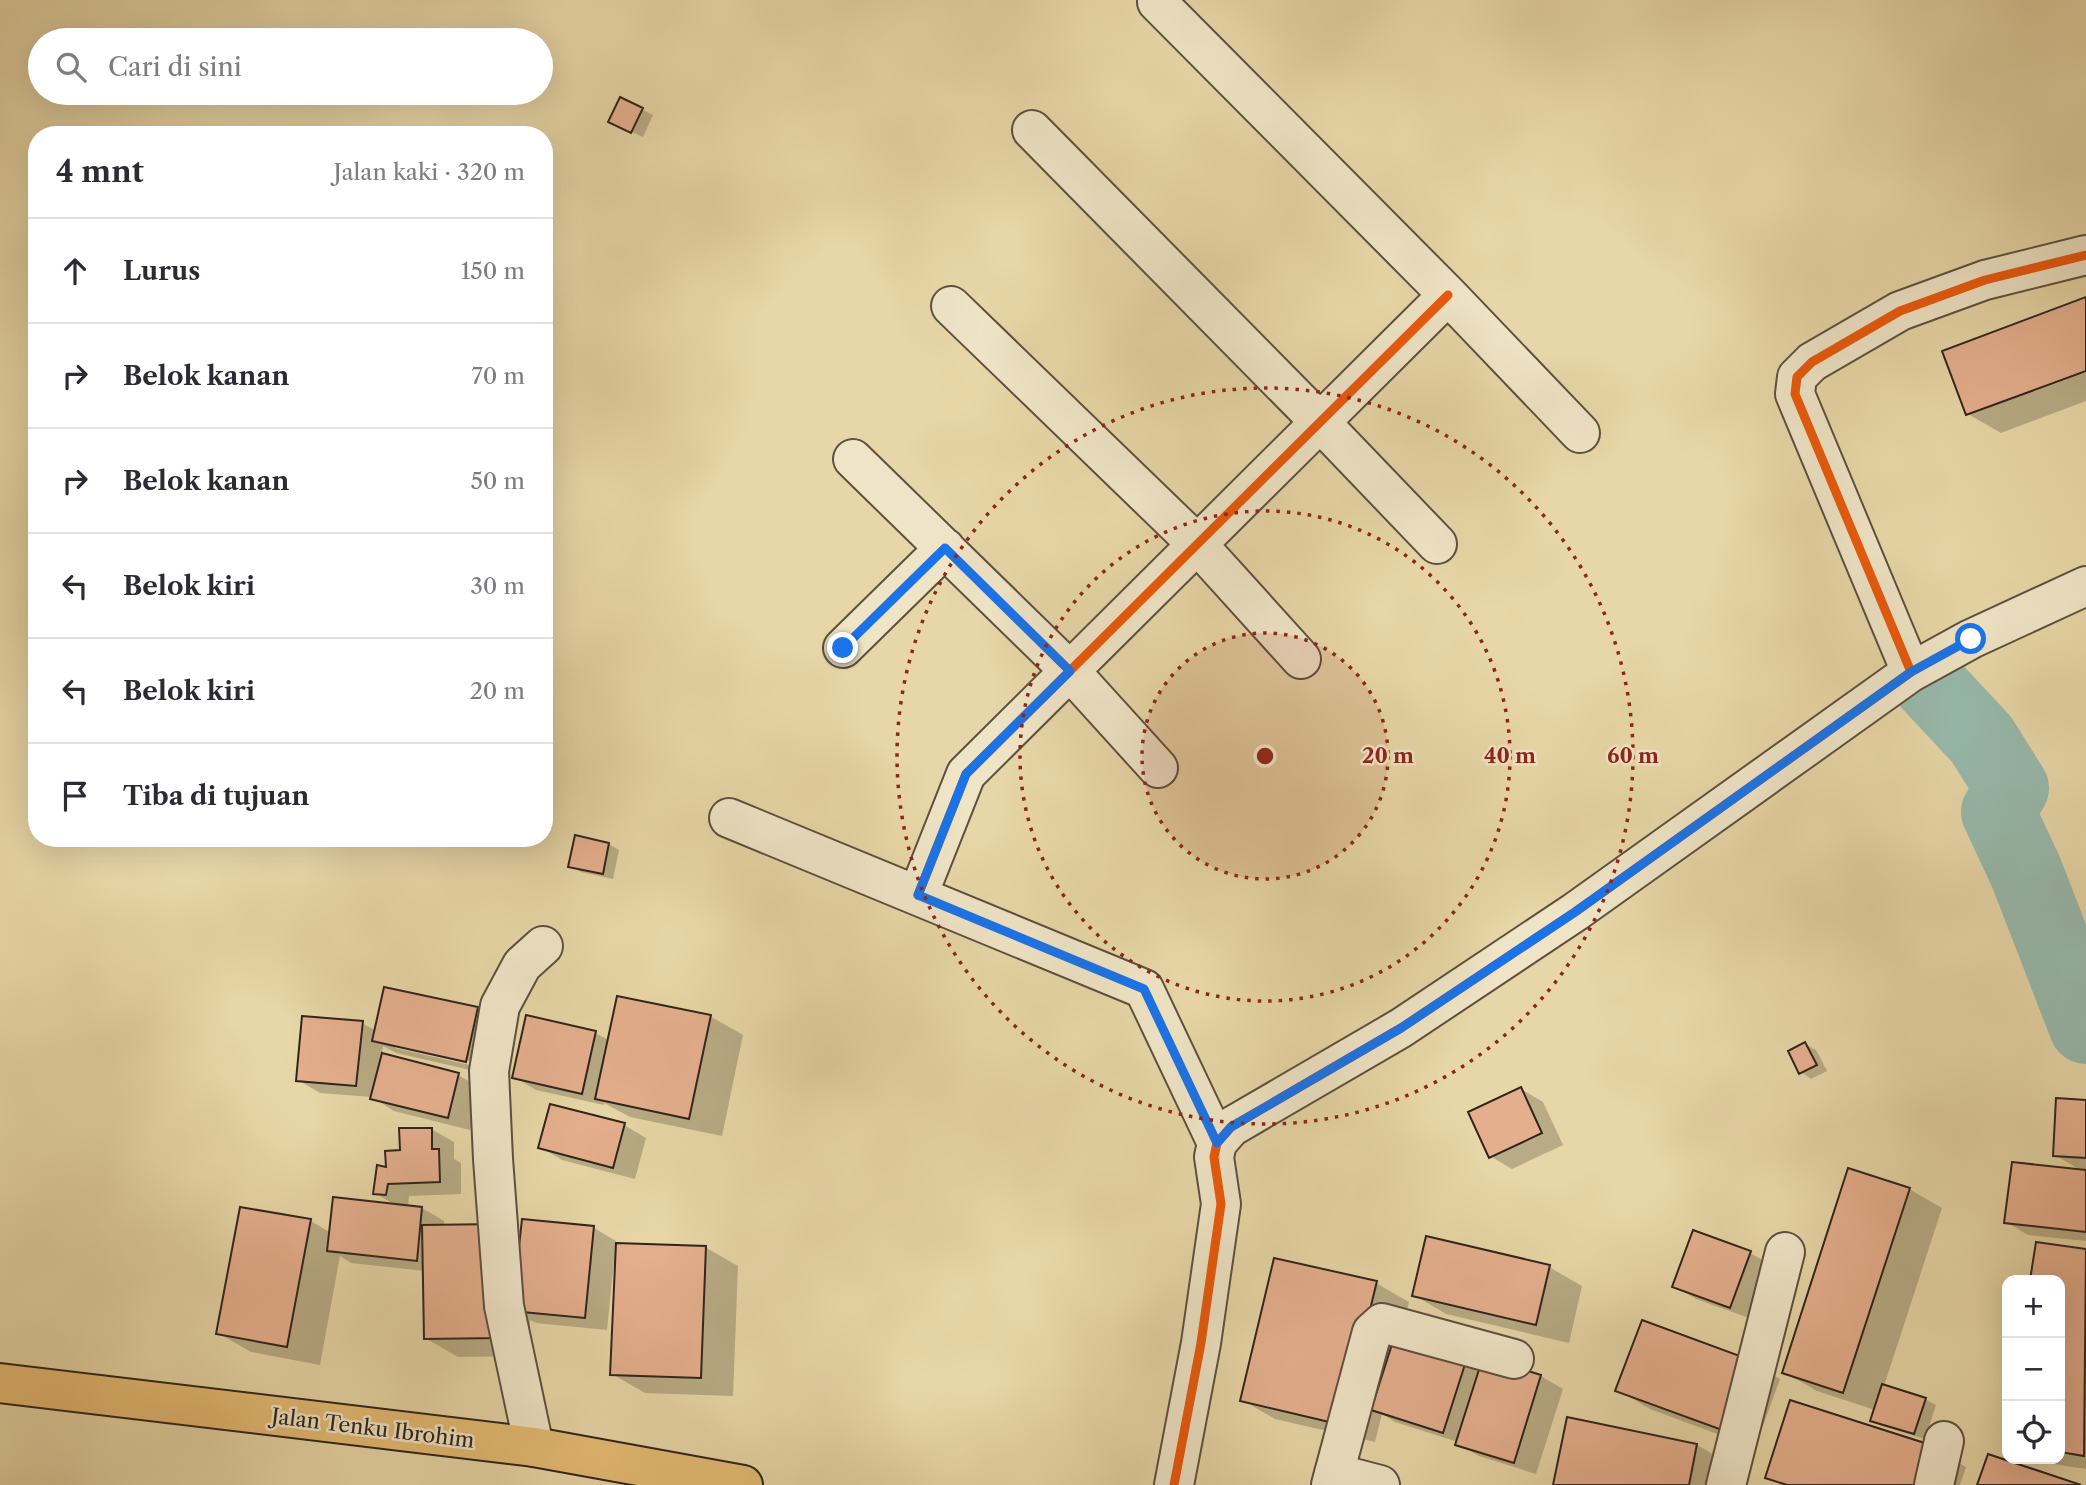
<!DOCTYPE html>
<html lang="id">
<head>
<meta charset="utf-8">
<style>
  body { margin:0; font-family:"Libre Caslon Text",serif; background:#f2f2f3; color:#2b2b33 }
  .controls { position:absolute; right:21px; bottom:21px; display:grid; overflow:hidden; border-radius:14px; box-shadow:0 7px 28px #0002 }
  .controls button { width:63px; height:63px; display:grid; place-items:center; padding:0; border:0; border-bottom:2px solid #e1e1e2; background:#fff; color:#2b2b33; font:35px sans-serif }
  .stop { position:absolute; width:21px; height:21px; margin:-16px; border:5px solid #1a73e8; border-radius:50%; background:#fff }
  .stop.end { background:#1a73e8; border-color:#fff; box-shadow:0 2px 7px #0008 }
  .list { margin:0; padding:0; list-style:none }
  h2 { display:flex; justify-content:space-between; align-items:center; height:91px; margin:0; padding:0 28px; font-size:30px }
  h2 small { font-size:23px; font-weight:400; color:#7c7c81 }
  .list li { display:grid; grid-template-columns:46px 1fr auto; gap:21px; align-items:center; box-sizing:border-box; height:105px; padding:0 28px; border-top:2px solid #e1e1e2 }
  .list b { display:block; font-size:26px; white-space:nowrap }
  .list em { font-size:23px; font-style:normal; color:#7c7c81 }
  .icon { flex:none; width:38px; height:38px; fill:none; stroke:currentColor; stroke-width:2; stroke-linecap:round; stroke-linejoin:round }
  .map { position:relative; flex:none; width:2086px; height:1485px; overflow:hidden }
  .search { position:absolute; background:#fff; box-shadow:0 7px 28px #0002; left:28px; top:28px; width:525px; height:77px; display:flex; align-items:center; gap:18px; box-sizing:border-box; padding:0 24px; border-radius:38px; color:#7c7c81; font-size:26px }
  .panel { position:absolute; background:#fff; box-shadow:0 7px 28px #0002; left:28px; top:126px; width:525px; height:721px; border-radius:28px }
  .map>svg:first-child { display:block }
  .shadow { fill:#0003; fill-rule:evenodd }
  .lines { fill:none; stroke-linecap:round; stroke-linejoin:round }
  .river { stroke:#97b9ab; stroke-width:74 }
  .building { fill:#e5af8e; stroke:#2f241c; stroke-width:2 }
  .street-casing { stroke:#5d503f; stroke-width:42 }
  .primary-casing { stroke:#2f241c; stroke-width:42 }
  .street { stroke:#efe4c6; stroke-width:38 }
  .primary { stroke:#e4bb74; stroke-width:38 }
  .cycleway-casing { stroke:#efe4c6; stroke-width:13 }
  .cycleway { stroke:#e8590c; stroke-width:9 }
  .route { stroke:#1a73e8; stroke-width:9 }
  .ring { fill:none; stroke:#8f2418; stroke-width:3.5; stroke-dasharray:3.5 7 }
  .labels { text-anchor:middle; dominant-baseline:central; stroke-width:5; stroke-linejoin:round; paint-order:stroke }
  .street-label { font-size:21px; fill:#2f241c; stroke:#efe4c6 }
  .centre { fill:#8f2418; stroke:#efe4c6; stroke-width:3.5 }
  .ring-label { font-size:21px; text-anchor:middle; font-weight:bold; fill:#8f2418; stroke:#efe4c6; stroke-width:5; stroke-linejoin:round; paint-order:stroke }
</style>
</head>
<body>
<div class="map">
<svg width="2086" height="1485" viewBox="0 0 2086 1485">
  <rect width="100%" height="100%" fill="#e7d6a7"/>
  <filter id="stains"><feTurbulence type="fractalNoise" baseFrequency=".00286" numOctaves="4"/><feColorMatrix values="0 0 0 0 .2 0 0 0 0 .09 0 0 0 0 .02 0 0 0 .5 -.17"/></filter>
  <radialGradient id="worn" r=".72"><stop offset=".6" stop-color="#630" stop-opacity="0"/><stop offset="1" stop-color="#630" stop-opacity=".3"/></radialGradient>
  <path class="shadow" d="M621,99L653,115L643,137L621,127Z
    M2086,299V401L2001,433L1968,414Z
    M609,844L619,850L613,879L581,872L570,866Z
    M385,989L478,1009L500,1022L488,1074L396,1053L383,1046L382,1055L458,1075L481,1088L470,1130L394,1111L372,1097L320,1093L298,1080L362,1023L376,1031ZM395,1045L475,1062L474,1066L395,1048Z
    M710,1016L743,1035L722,1136L630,1117L604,1103V1105L536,1090L514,1077L595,1033L609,1040Z
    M1805,1044L1816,1050L1827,1071L1811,1079L1801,1072Z
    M1521,1089L1543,1102L1563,1145L1512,1169L1490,1156Z
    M2086,1102V1169L2080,1170L2055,1155Z
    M624,1125L646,1138L635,1179L562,1160L540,1147Z
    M431,1129L454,1142V1159L461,1163V1194L409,1196L408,1207L422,1208L444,1221V1227L496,1226L521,1240L594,1228L616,1241L615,1245L705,1247L738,1266L733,1396L645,1393L612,1374L617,1262H614L607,1330L536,1323L530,1320V1356L458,1357L425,1338V1271L351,1263L340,1256L320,1365L251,1352L218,1333L311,1221L331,1233L397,1206L375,1193L388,1169L402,1152Z
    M2086,1172V1241L2028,1235L2006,1222Z
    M1909,1189L1942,1208L1884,1386L1925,1399L1936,1405L1925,1439L1882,1426L1872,1420L1875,1410L1817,1391L1784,1372Z
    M2037,1244L2086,1251V1469L2040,1462L2034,1459H2060V1280H2032Z
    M1750,1253L1772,1265L1752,1319L1696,1299L1674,1286Z
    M1549,1267L1582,1286L1569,1343L1446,1314L1414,1295Z
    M1376,1283L1409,1302L1400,1338L1484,1359L1541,1376L1563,1389L1536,1474L1479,1456L1457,1444L1458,1442L1395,1422L1382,1414L1375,1442L1275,1419L1242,1400Z
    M1748,1360L1780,1379L1755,1448L1650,1409L1618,1390Z
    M1568,1419L1697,1445L1730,1464L1725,1485H1554Z
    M1933,1448L1966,1467L1960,1485H1781L1767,1477Z"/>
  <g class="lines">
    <path class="river" d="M1929,683L1982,740L2012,788L1998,812L2026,872L2086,1027"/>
  </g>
  <path class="building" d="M620,97L643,108L631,133L608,122Z
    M2086,297V371L1966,415L1942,351Z
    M575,835L609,843L603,874L568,867Z
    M384,987L478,1007L466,1062L372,1041Z
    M617,996L711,1015L689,1119L595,1099Z
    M526,1015L596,1031L582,1094L512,1078Z
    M302,1016L363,1021L356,1086L296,1081Z
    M1805,1042L1817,1065L1799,1074L1788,1051Z
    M382,1053L459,1073L448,1118L370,1099Z
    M1521,1087L1542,1133L1489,1158L1468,1112Z
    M2056,1098L2086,1100V1158L2053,1156Z
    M550,1104L625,1123L613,1168L538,1148Z
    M399,1128H432V1149H439L440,1182L388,1184L386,1195L373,1194L377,1165L386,1167L385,1151L400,1150Z
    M2012,1162L2086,1170V1232L2004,1223Z
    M1848,1168L1910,1188L1843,1393L1782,1373Z
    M333,1197L422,1207L417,1261L327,1251Z
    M240,1207L311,1219L287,1347L216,1334Z
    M522,1219L594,1226L585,1318L512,1311Z
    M497,1224L498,1338L424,1339L422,1225Z
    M1693,1230L1751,1251L1730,1308L1672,1287Z
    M1426,1236L1550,1265L1536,1325L1412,1296Z
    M2036,1242L2086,1249L2084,1456L2060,1452V1280H2030Z
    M616,1243L706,1246L701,1378L610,1375Z
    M1274,1258L1377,1281L1342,1425L1240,1401Z
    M1642,1320L1748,1359L1722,1430L1615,1391Z
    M1395,1335L1467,1358L1443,1433L1371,1410Z
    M1483,1357L1541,1375L1514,1463L1455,1445Z
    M1882,1384L1926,1398L1914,1434L1870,1421Z
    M1790,1400L1934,1446L1921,1485H1787L1765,1478Z
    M1567,1417L1697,1444L1689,1485H1553Z
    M1988,1454L2081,1485H1977Z"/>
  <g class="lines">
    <defs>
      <path id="street" d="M1157,2L1448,295L1580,433
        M1032,130L1320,422L1437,544
        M951,306L1197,544L1301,659
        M853,459L1070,671L1158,768
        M843,648L945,548
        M1911,672L1971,639L2086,586
        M729,818L1144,989L1217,1143
        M918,895L966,774L1448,295
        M534,1447L504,1306L493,1159L489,1071L500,1006L522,965L543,946
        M1334,1473L1380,1485
        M1174,1485L1201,1343L1221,1204L1214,1157L1217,1143L1231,1127L1401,1028L1575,912L1911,672L1795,394L1797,377L1812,362L1900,311L1985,280L2086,255
        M1331,1485L1372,1332L1382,1323L1514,1359
        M1726,1485L1785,1252
        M1934,1485L1944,1441"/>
      <path id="primary" d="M0,1383L534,1447L743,1485"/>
    </defs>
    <use href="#street" class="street-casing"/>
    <use href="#primary" class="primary-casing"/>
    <use href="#street" class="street"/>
    <use href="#primary" class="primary"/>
    <defs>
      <path id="cycleway" d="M918,895L966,774L1448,295
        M1174,1485L1201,1343L1221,1204L1214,1157L1217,1143L1231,1127L1401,1028L1575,912L1911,672L1795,394L1797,377L1812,362L1900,311L1985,280L2086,255"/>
    </defs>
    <use href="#cycleway" class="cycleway-casing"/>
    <use href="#cycleway" class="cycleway"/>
  </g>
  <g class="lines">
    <path class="route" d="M843,648L945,548L1070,671L966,774L918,895L1144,989L1217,1143L1231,1127L1401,1028L1575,912L1911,672L1971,639"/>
  </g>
  <circle cx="1265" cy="756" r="123" fill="#8f2418" fill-opacity=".12"/>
  <g class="ring">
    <circle cx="1265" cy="756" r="123"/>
    <circle cx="1265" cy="756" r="245"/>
    <circle cx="1265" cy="756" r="368"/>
  </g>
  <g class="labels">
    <g class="street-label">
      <text transform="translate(373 1428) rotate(7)">Jalan Tenku Ibrohim</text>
    </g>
  </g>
  <circle cx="1265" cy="756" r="10" class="centre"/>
  <g class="ring-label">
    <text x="1388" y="763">20 m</text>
    <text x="1510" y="763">40 m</text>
    <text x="1633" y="763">60 m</text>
  </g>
  <rect width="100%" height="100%" filter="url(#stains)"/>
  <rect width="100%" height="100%" fill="url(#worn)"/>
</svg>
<div class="controls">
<button>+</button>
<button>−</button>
<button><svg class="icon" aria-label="locate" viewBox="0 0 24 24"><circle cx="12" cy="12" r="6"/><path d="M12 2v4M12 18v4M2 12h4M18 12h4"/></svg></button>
</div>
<div class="stop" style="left:1971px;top:639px"></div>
<div class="stop end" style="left:843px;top:648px"></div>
<div class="search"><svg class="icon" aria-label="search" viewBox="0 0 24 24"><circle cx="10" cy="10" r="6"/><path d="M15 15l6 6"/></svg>Cari di sini</div>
<section class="panel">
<h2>4 mnt<small>Jalan kaki · 320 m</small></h2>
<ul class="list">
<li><svg class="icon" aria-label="ahead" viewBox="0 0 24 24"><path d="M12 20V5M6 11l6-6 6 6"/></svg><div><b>Lurus</b></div><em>150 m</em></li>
<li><svg class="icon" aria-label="right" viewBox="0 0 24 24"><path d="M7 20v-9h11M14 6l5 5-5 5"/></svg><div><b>Belok kanan</b></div><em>70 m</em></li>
<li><svg class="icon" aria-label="right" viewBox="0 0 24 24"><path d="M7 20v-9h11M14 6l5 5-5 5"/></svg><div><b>Belok kanan</b></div><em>50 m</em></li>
<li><svg class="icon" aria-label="left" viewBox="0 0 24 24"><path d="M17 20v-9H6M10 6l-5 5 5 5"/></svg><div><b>Belok kiri</b></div><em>30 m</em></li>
<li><svg class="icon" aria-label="left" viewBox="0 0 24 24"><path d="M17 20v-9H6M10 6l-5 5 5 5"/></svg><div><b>Belok kiri</b></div><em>20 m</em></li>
<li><svg class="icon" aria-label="arrive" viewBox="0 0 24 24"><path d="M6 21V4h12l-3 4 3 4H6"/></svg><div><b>Tiba di tujuan</b></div></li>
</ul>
</section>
</div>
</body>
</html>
